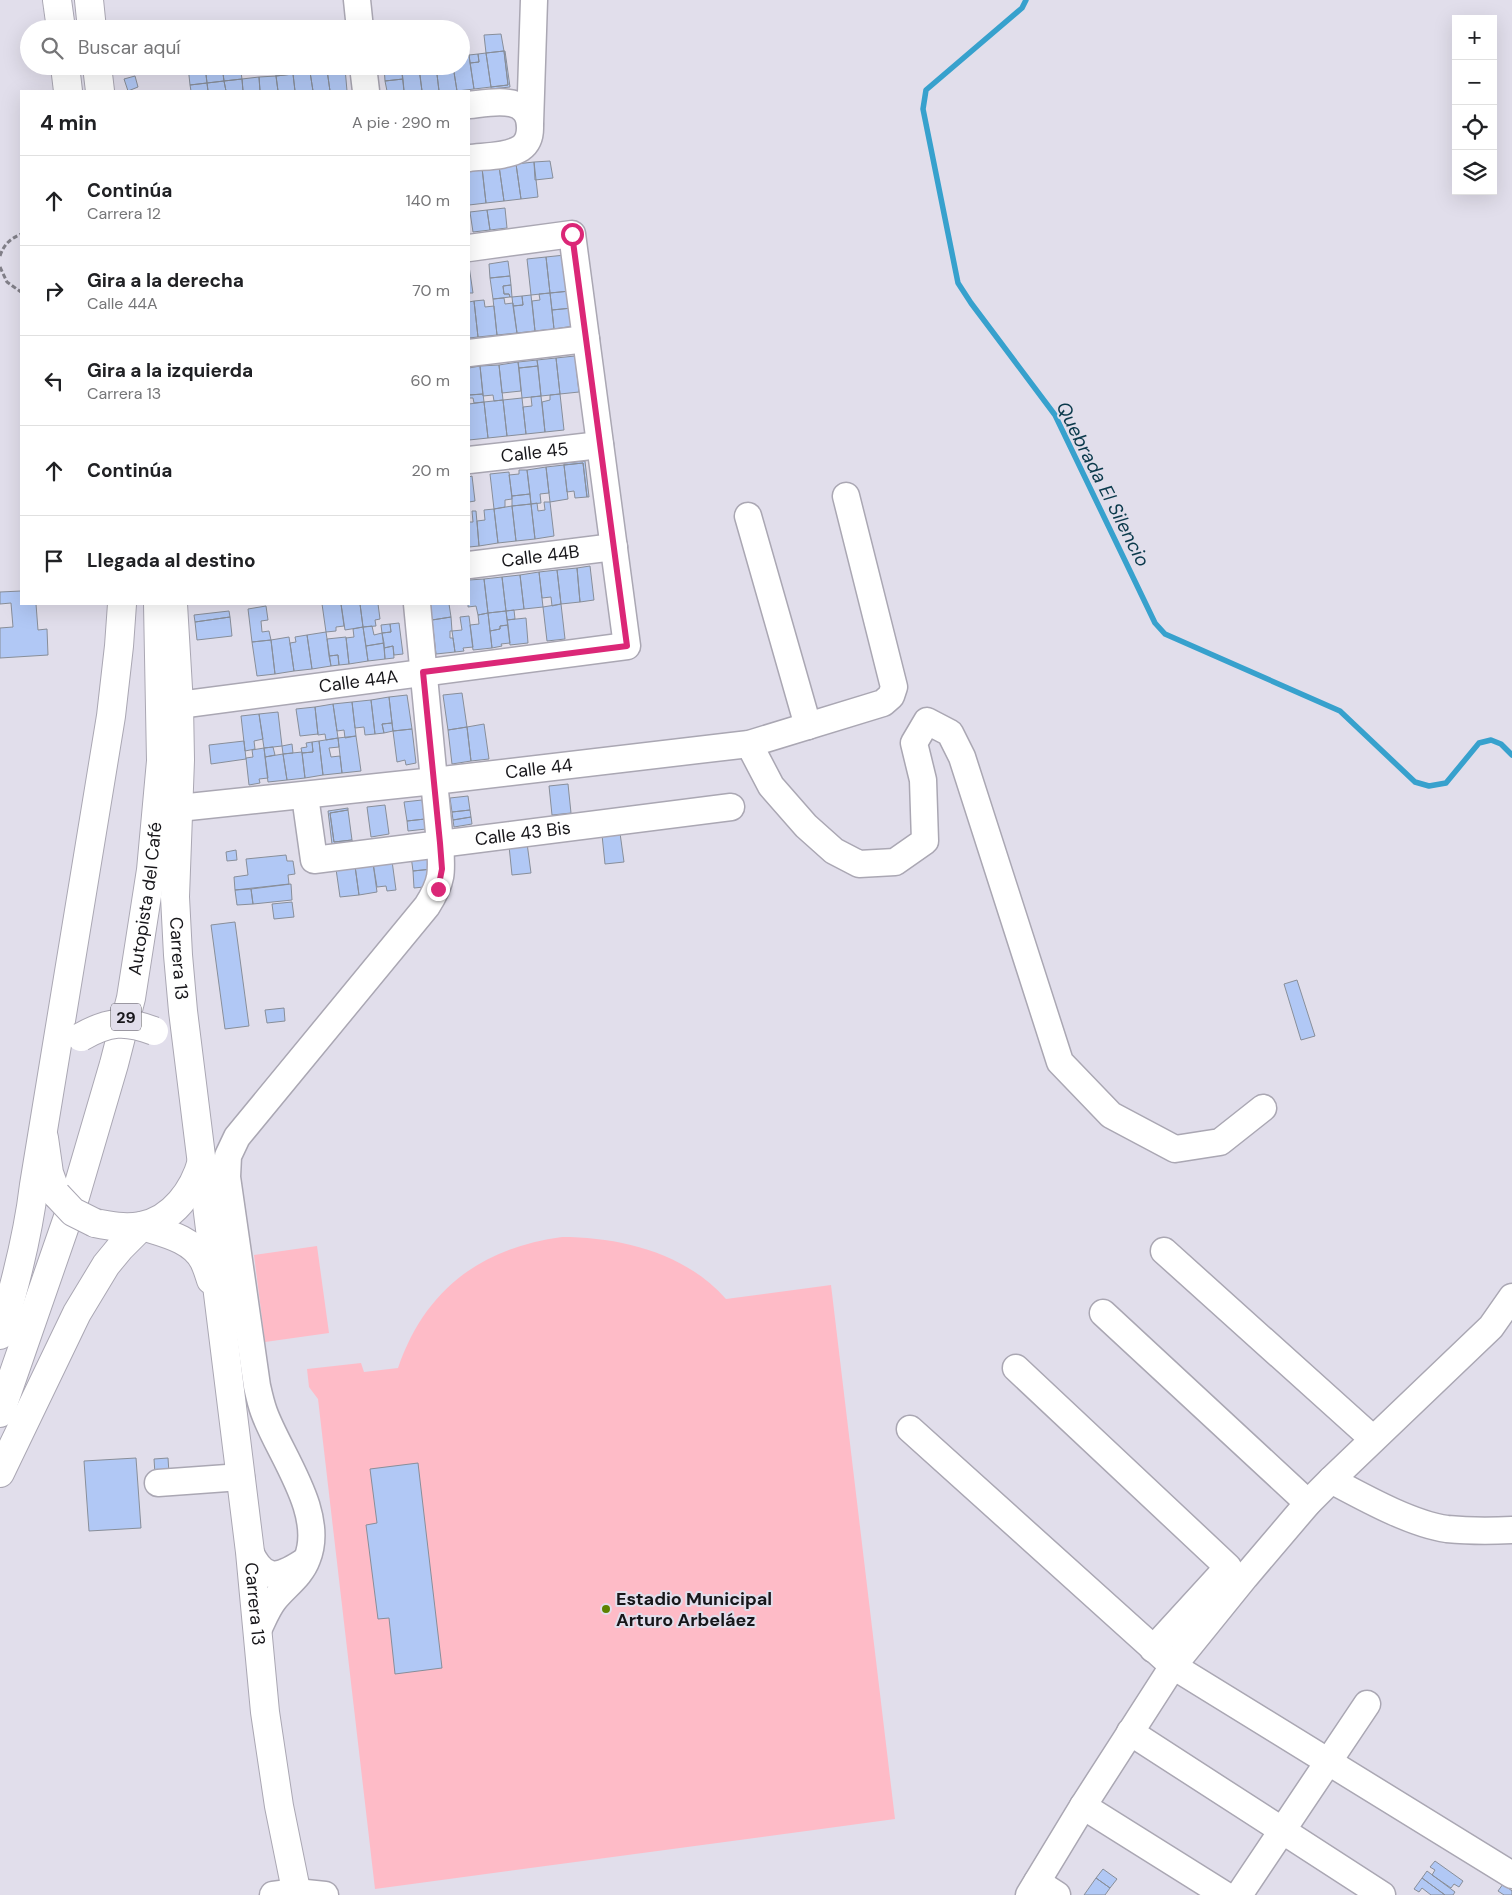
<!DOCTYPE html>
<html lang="es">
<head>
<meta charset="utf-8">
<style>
  body { margin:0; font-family:"DM Sans",sans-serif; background:#f6f6f6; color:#202124 }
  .controls { position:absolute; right:15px; top:15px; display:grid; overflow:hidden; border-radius:0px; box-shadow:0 5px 20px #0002 }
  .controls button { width:45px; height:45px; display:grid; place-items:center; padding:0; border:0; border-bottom:1px solid #e0e0e0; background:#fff; color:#202124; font:25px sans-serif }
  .stop { position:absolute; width:15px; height:15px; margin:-11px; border:4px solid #db2777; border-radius:50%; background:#fff }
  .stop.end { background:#db2777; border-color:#fff; box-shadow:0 1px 5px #0008 }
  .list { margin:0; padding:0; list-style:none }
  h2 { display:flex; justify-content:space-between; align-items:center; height:65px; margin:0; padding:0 20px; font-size:21px }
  h2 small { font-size:16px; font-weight:400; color:#757577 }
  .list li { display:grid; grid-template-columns:32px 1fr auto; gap:15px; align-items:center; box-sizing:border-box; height:90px; padding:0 20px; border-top:1px solid #e0e0e0 }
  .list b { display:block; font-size:19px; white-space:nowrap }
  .list p { margin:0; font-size:16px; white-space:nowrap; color:#757577 }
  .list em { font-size:16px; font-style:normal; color:#757577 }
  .icon { flex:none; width:28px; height:28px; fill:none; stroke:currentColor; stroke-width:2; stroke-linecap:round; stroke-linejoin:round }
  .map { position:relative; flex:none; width:1512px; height:1895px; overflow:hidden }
  .search { position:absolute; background:#fff; box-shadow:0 5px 20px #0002; left:20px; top:20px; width:450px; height:55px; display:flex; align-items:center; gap:12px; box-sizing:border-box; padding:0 18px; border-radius:28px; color:#757577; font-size:19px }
  .panel { position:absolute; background:#fff; box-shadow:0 5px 20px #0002; left:20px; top:90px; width:450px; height:515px; border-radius:0px }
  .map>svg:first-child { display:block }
  .green { fill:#febbc7 }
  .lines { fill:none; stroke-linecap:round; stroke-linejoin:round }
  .stream { stroke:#37a1cd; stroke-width:5.5 }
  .building { fill:#b1c8f5; stroke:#888e99 }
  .minor-casing { stroke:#aaa7b3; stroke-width:29 }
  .major-casing { stroke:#aaa7b3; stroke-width:30 }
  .highway-casing { stroke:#aaa7b3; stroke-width:30 }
  .path { stroke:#828089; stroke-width:3; stroke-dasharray:5 2.5; stroke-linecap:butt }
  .minor { stroke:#fff; stroke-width:26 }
  .major { stroke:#fff; stroke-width:28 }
  .highway { stroke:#fff; stroke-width:28 }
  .major-bridge-casing { stroke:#aaa7b3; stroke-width:30; stroke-linecap:butt }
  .major-bridge { stroke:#fff; stroke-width:28 }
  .route { stroke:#db2777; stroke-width:6 }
  .poi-dot { fill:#5d8200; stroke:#e1deeb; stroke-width:2 }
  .labels { text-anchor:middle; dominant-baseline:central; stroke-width:4; stroke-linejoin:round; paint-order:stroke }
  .shield { fill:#e1deeb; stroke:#545259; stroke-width:1 }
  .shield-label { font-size:16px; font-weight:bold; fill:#17161a }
  .street-label { font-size:18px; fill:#17161a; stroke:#e1deeb }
  .poi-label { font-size:18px; font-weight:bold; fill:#17161a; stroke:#e1deeb; text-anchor:start }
  .water-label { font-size:19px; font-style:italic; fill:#0a394b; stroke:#e1deeb }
</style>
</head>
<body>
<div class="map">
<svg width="1512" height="1895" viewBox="0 0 1512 1895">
  <rect width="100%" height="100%" fill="#e1deeb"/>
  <path class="green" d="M562,1237C620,1237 686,1253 726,1299L831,1285L895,1819L375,1889L318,1399L309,1387L307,1369L361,1363L364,1372L398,1368C425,1290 480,1248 562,1237Z
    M317,1246L329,1333L265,1342L254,1255Z"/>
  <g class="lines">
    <path class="stream" d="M1026,0L1022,8L926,90L923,109L958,283L971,303L1055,415L1155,623L1165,634L1340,711L1415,782L1429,786L1446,783L1479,743L1491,740L1501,744L1512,755"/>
  </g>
  <path class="building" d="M501,34L504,51L486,53L484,35Z
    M504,51H505L510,87L491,89V87L508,85Z
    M504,51L508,85L491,87L486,53Z
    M486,53L491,87L474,89L470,63L479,62L478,54Z
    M478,54L479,62L470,63L469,55Z
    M461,55H469L474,89L457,91L453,66H461Z
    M119,66H138L139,68L121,73Z
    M188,66H205L207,83L190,85Z
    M205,66H222L224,81L207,83Z
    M222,66H240L242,79L224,81Z
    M274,66H292L293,74L276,76Z
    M292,66H309L310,72L293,74Z
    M309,66H327V70L310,72Z
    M384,66H401L403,79L385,81Z
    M401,66H419L422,91H404Z
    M427,66H436L439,91H422L419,70L428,69Z
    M436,66H453L457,91H439Z
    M345,68L347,91H330L327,70Z
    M327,70L330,91H313L310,72Z
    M310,72L313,91H295L293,74Z
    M293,74L295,91H278L276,76Z
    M135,76L138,87L128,91L124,79Z
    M276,76L278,91H260L259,77Z
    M259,77L260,91H243L242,79Z
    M242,79L243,91H226L224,81Z
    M403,79L404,91H387L385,81Z
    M224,81L226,91H208L207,83Z
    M207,83L208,91H191L190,85Z
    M550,161L553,178L535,180L534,162Z
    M534,162L538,197L521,199L516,164Z
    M516,164L521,199L504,201L499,166Z
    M499,166L504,201L486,203L482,168Z
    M482,168L486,203L469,205V170Z
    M505,208L507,228L490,230L487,210Z
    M487,210L490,230L473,232L470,212Z
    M565,255L570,291L550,293L546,257Z
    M546,257L550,293L531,295L527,259Z
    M508,261L510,276L490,278L489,264Z
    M469,266L473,293H469Z
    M510,276L511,285L503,286L504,294H509L510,297L493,299L490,278Z
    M511,285L512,297H510L509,294H504L503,286Z
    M570,291L572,308L552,310L550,293Z
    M550,293L554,329L535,331L532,301L540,300L539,294Z
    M531,295L535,331L517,333L513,306L523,305L522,296Z
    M522,296L523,305L513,306L512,297Z
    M504,298L505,304L513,303L517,333L497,335L493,299Z
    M484,300L485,307L494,306L497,335L478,337L474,301Z
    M474,301L478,337L469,338V302Z
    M572,308L574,326L554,329L552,310Z
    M575,356L579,392L560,394L556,358Z
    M556,358L560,394L541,396L537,360Z
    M537,360L538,366L519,368L518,362Z
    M518,362L521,391L502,393L499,365Z
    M499,365L503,400L494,401L493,395L483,396L480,366Z
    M480,366L483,394L469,395V368Z
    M538,366L541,396L522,398L519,368Z
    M483,394L484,402L474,403L473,398H469V395Z
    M560,394L564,430L545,432L542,402L550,400V395Z
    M541,396L545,432L526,434L523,407L532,406L531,397Z
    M522,398L526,434L507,436L503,400Z
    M503,400L507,436L488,438L484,402Z
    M484,402L488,438L469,440V404Z
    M585,461L589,497H587L583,463L564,465V463Z
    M583,463L587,497L575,498L574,491L567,492L564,465Z
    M564,465L568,499L550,502L546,467Z
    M546,467L549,493L540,494L541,503L531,504L527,470Z
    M519,470H527L530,494L512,496L509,475L519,474Z
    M509,472L512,499L505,500V507L494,509L490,474Z
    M472,476L475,501L469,502V477Z
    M530,494L531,504L512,506V496Z
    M544,502H550L554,536L535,539L531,504L537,503L538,511L545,510Z
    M531,504L535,539L516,541L512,506Z
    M512,506L516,541L498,543L494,509Z
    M494,509L498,543L479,546L477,521L485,520L484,510Z
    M472,511H476L479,546L469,547V522H473Z
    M590,566L594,600L580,602L577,568Z
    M577,568L580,602L561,604L557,570Z
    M557,570L561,604L552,606L551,597L542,598L539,572Z
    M539,572L543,607L524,609L520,575Z
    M520,575L524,609L506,611L502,577Z
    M502,577L506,611L488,613L484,579Z
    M484,579L488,613L478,615L476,606L468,607L469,580Z
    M21,591V604H36L38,630L47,629L48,655L0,658V628L13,627L11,603L0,604V592Z
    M322,604H341L344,626L336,627V631L326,632Z
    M341,604H360L363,627L345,630Z
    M360,604H378L380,619L375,620L376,626L363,627Z
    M430,604H449L451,617L432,620Z
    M561,604L565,639L547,641L543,607Z
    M266,606L268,620L261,621L262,632L269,631L271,640L252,642L248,609Z
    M514,610L515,619L507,620L506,611Z
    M229,611L230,617L195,622L194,615Z
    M506,611L508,625L500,626V629L490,631L488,613Z
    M488,613L492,648L473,650L470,625L479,624L478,615Z
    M469,616L473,647L463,648L464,651L455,652L452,631L462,630L460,617Z
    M230,617L232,636L197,640L195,622Z
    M451,617L452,631H450V638H453L455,652L436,654L432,620Z
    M526,618L528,643L510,645L507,620Z
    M399,623L403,654L394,655L393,646L384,648L382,633L391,632L390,624Z
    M390,624L391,632L382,633L381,625Z
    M508,625L510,643L501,644L502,646L492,648L490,631L500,629V626Z
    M372,626L374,635L382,633L384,643L366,646L363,627Z
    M363,627L368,661L349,664L346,638L354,637L353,629Z
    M326,632L331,666L312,669L307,635Z
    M307,635L312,669L294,671L290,643L296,642L295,637Z
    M289,637L294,671L275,674L271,640Z
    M346,637L349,664L339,665L338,655L329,656L327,639Z
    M271,640L275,674L257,676L252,642Z
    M384,643L385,659L368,661L366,646Z
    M393,646L394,658L385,659L384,648Z
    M338,655L339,665L331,666L329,656Z
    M462,693L467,727L448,730L443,695Z
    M407,695L412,729L393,731L389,697Z
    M389,697L392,723L382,724L384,733L375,734L371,700Z
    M371,700L375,734L365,735L364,727L355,728L352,702Z
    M352,702L356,736L345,738L344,730L337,731L333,704Z
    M333,704L338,738L326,740L325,734L318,735L315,707Z
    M315,707L318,734L300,736L296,709Z
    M278,712L282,746L264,748L259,714Z
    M259,714L263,739L254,741L255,749L245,751L241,716Z
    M392,723L393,731L384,733L382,724Z
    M484,724L489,759L471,761L467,727Z
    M467,727L471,761L452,764L448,730Z
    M412,729L416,763L406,765L405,760L397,762L393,731Z
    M356,736L361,771L342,773L338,738Z
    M338,738L339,747L329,748L331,757L340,756L342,773L323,775L319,741Z
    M244,741L246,759L211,764L209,745Z
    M319,741L323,775L305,778L302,753L313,752L312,742Z
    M312,742L313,752L302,753L301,748L307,747L306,743Z
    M292,744L293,753L283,754L282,746Z
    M273,747L275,755L265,757L264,748Z
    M264,748L268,778L259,779L260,783L249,785L246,758L253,757L252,750Z
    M302,752L305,778L287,780L283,754Z
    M283,754L287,780L268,782L265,757Z
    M568,784L571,813L552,815L549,786Z
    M468,796L470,810L452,812L450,798Z
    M422,800L425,819L407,821L404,802Z
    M385,805L389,834L371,837L367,807Z
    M348,808V810L330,813L334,842L352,840L353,842L332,844L328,811Z
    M348,810L352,840L334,842L330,813Z
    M470,810L471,817L453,820L452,812Z
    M471,817L472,824L454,827L453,820Z
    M425,819L426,829L408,831L407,821Z
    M620,833L624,862L605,864L602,835Z
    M527,843L531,873L512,875L509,846Z
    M236,850L237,860L227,861L226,852Z
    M286,855L287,861H293L295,874L288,875L289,884L235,890L234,877L248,875L246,859Z
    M431,855L432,869L413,871L411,856Z
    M392,861L396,890L387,891L386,886L377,887L373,863Z
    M373,863L377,892L359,895L355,866Z
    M355,866L359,895L340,897L336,869Z
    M432,869L434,886L414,888L413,871Z
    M291,884L292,900L253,904L251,889Z
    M251,889L253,904L237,905L235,890Z
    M292,902L294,917L274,919L272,904Z
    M235,922L249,1026L225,1029L211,925Z
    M1297,980L1315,1036L1301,1040L1284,984Z
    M284,1008L285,1021L267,1023L265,1010Z
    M136,1458L141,1528L89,1531L84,1461Z
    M168,1458L169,1473L155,1474L154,1459Z
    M418,1463L442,1668L395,1674L389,1618L378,1619L366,1525L377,1523L370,1469Z
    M1435,1861L1463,1881L1459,1887L1454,1884L1451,1888L1432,1875L1435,1870L1430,1867Z
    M1103,1869L1117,1879L1110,1888L1096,1878Z
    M1427,1871L1455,1892L1453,1895H1445L1422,1878Z
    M1096,1878L1110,1888L1105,1895H1084Z
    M1422,1878L1445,1895H1431L1422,1888L1419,1892L1414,1889Z
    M1503,1884L1512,1891V1895H1504L1498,1891Z"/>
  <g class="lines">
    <defs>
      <g id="minor">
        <path d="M357,0L360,29"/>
        <path d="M363,66L366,91"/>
        <path d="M469,105C490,103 530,93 530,128C530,136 528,143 521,148C507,157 485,156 469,158"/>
        <path d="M530,124L534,0"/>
        <path d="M469,353L586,339"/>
        <path id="s1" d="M469,460L600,445"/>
        <path d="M748,516L808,726"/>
        <path id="s2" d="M469,565L614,547"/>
        <path id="s3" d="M179,705L627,646L572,234L469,248"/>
        <path d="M749,744L771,786L806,826L834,851L859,864L895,862L925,841L923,780L914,743L927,721L950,733L962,757L1060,1062L1111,1115L1175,1149L1220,1142L1263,1108"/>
        <path id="s4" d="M305,796L314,860L731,807"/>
        <path id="s5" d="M179,808L434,781L749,744L883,703L891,696L894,687L846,496"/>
        <path d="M1164,1251L1373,1439"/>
        <path d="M1103,1313L1308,1503"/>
        <path d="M1016,1368L1228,1567L1153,1649"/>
        <path d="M910,1429L1173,1666L1512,1875"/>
        <path d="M1331,1480C1363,1497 1411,1524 1447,1529C1468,1531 1491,1531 1512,1530"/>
        <path d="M158,1483L241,1477"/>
        <path d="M250,1552C265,1583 279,1578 305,1561"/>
        <path d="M258,1630C263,1620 267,1609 274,1600C285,1586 301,1576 307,1559C326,1513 279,1454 264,1412C261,1404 259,1395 257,1386L227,1177L228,1156L237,1137L427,906C443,881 442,872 440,843L417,604"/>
        <path d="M1130,1732L1382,1895"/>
        <path d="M1083,1806L1225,1895"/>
        <path d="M1037,1882L1057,1895"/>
        <path d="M273,1895L296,1892L325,1895"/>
        <path d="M1029,1895L1083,1806L1173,1666L1245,1577L1308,1503L1331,1480L1491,1327L1512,1297"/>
        <path d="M1239,1895L1367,1704"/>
      </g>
      <g id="major">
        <path id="s6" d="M173,604L179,705L180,760L175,897L178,955L183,1011L250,1552L265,1712L279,1806L297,1895"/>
        <path d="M44,1138L49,1173L57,1195"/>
        <path d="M95,1223C110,1226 125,1229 141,1226C173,1220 194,1190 202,1161"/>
        <path d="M142,1226C164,1233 193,1239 204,1261C207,1267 209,1274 211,1280"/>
      </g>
      <g id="highway">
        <path d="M57,0L61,29"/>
        <path d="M89,0L92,29"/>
        <path d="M65,66L68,91"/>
        <path d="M97,66L100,91"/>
        <path d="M0,1335C15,1286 28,1236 34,1185L111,716L119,646L122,604"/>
        <path id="s7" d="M0,1413L75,1197L114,1064L131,998L151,870L161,761L158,604"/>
        <path d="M0,1473L77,1313L106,1265L120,1248L142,1226"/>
      </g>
    </defs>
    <use href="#minor" class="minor-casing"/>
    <use href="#major" class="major-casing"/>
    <use href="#highway" class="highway-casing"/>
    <path class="path" d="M0,256C4,244 10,239 21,234
      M0,267L7,282L21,292"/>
    <use href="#minor" class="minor"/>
    <use href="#major" class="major"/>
    <use href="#highway" class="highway"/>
    <defs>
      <path id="major-bridge" d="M81,1037C109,1021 125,1020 154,1031
        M57,1195L73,1212L95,1223"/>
    </defs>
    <use href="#major-bridge" class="major-bridge-casing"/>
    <use href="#major-bridge" class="major-bridge"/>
  </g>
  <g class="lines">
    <path class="route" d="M438,889L442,869L440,843L423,672L627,646L572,234"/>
  </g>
  <circle class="poi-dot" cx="606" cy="1609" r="5"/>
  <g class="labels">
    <rect class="shield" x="111" y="1003.5" width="30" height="27" rx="4"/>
    <g class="shield-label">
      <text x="126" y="1017">29</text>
    </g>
    <g class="street-label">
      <text stroke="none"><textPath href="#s1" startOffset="66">Calle 45</textPath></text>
      <text stroke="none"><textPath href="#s2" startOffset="72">Calle 44B</textPath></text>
      <text stroke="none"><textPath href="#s3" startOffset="181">Calle 44A</textPath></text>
      <text stroke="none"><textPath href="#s5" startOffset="362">Calle 44</textPath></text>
      <text stroke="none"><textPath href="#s4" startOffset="275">Calle 43 Bis</textPath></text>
      <text stroke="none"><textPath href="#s7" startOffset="536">Autopista del Café</textPath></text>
      <text stroke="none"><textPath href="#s6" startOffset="355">Carrera 13</textPath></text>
      <text stroke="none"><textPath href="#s6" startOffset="1005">Carrera 13</textPath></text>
    </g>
    <g class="poi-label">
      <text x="616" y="1599">Estadio Municipal<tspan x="616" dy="21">Arturo Arbeláez</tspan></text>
    </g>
    <g class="water-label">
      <text transform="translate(1103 484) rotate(63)">Quebrada El Silencio</text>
    </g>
  </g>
</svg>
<div class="controls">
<button>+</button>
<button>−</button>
<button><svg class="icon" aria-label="locate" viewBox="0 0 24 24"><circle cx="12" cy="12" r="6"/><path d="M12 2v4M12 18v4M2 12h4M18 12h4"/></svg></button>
<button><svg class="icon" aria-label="layers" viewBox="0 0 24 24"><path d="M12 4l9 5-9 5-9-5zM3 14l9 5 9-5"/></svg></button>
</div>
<div class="stop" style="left:572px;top:234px"></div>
<div class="stop end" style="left:438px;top:889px"></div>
<div class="search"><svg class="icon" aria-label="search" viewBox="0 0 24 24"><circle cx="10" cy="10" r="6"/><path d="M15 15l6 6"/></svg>Buscar aquí</div>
<section class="panel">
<h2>4 min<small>A pie · 290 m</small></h2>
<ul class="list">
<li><svg class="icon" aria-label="ahead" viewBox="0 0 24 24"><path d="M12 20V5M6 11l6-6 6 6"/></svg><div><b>Continúa</b><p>Carrera 12</p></div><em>140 m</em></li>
<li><svg class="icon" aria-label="right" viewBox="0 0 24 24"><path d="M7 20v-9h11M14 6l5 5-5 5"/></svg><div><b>Gira a la derecha</b><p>Calle 44A</p></div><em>70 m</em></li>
<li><svg class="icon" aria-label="left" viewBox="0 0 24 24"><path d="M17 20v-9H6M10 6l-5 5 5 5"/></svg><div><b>Gira a la izquierda</b><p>Carrera 13</p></div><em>60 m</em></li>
<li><svg class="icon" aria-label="ahead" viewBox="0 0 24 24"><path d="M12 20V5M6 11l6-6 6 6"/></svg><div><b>Continúa</b></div><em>20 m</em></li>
<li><svg class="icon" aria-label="arrive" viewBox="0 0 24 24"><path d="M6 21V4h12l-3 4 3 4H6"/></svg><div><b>Llegada al destino</b></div></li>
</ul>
</section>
</div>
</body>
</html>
